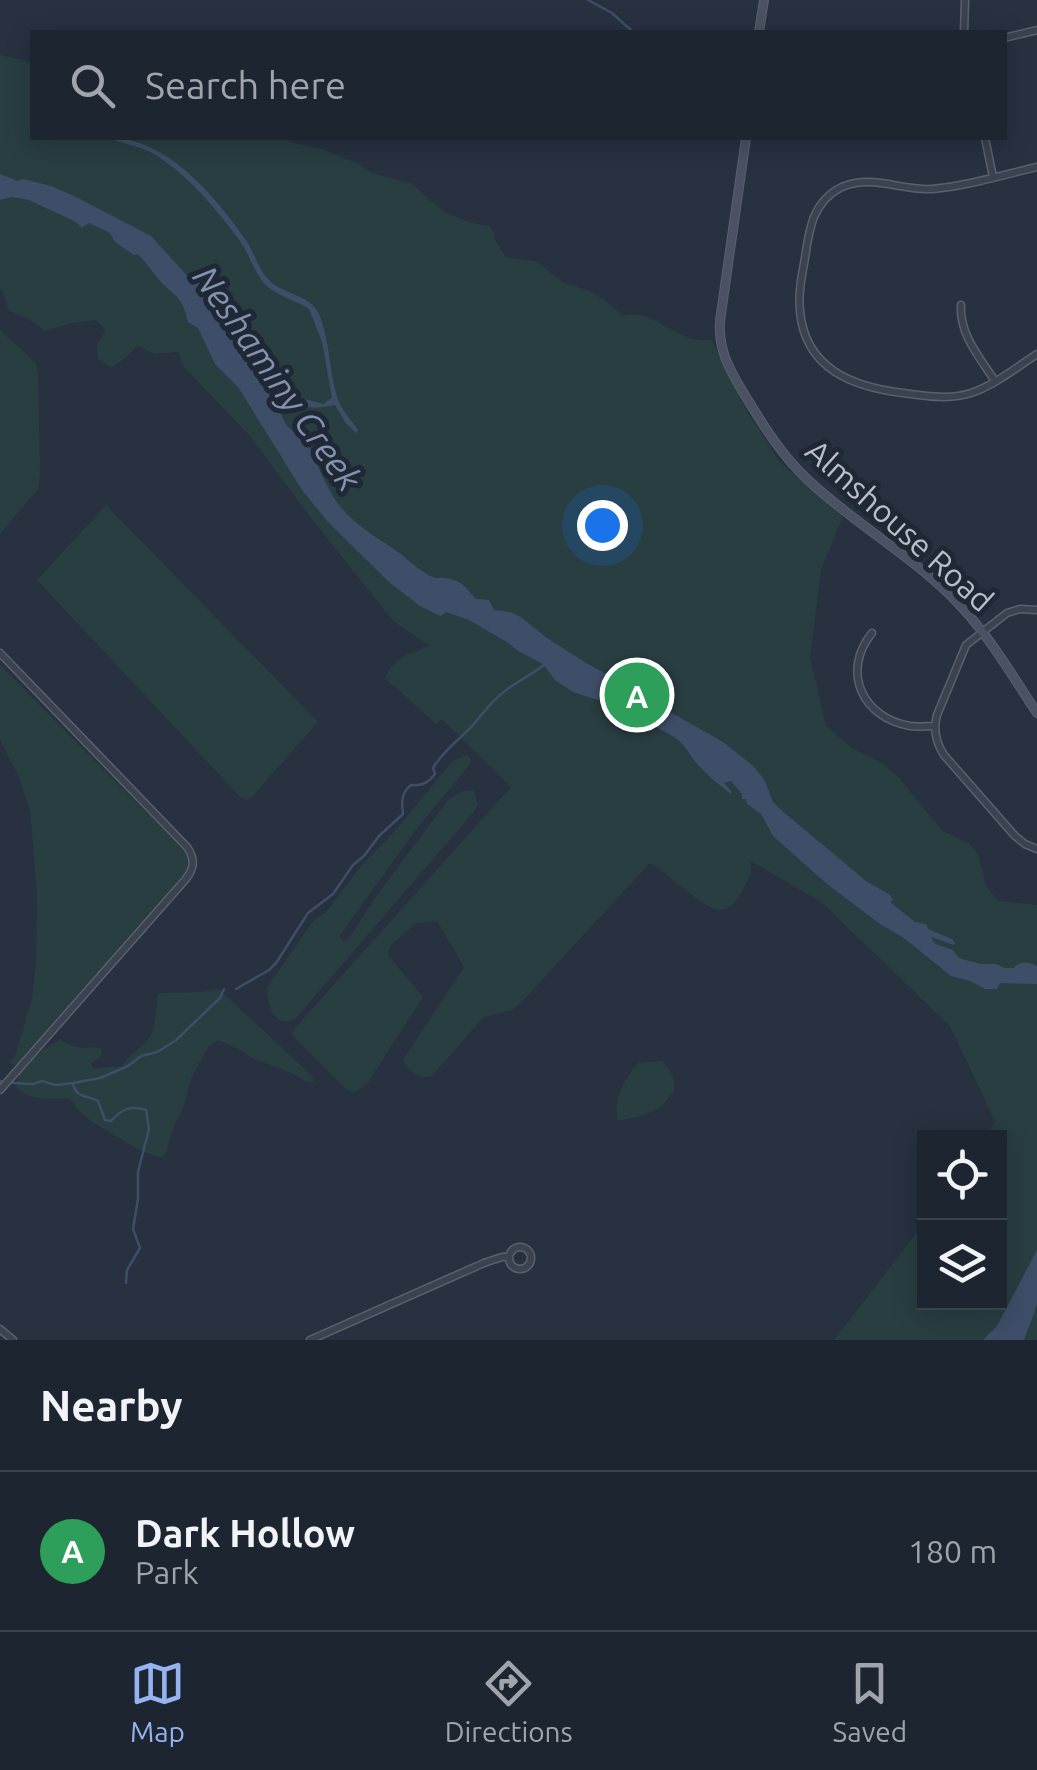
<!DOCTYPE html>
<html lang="en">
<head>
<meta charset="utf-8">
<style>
  body { margin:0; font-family:Ubuntu,sans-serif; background:#2a313c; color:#f1f3f6 }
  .controls { position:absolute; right:30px; bottom:30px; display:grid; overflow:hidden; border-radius:0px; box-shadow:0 5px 25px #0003 }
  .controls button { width:90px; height:90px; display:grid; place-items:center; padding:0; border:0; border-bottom:2px solid #3b424c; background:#1d2530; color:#f1f3f6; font:50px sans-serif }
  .you { position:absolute; left:602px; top:525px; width:35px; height:35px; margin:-25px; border:8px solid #fff; border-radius:50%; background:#1a73e8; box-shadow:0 0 0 15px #1a73e833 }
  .badge { display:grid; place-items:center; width:65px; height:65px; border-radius:50%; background:#95b2f1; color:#fff; font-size:32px; font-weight:700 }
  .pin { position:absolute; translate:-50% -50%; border:5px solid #fff; box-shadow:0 2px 10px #0006 }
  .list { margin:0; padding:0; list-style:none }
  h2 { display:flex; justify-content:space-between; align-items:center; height:130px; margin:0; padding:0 40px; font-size:42px }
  h2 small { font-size:32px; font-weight:400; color:#a0a5ab }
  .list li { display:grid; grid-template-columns:65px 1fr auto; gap:30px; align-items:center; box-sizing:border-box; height:160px; padding:0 40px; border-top:2px solid #3b424c }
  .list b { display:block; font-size:38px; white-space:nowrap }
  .list p { margin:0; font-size:32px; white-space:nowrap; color:#a0a5ab }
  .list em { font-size:32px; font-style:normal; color:#a0a5ab }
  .icon { flex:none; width:55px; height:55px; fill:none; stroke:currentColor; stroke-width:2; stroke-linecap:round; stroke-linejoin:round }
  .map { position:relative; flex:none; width:1037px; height:1340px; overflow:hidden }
  .search { position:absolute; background:#1d2530; box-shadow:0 5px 25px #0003; left:30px; right:30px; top:30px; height:110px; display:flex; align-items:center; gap:25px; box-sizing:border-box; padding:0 35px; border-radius:0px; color:#a0a5ab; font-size:38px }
  .sheet { height:290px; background:#1d2530 }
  nav { display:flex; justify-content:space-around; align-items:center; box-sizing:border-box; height:140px; border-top:2px solid #3b424c; background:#1d2530; font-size:28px; color:#a0a5ab }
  nav a { display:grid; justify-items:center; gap:5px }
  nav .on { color:#95b2f1 }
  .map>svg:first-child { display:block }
  .green { fill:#293e41 }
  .water { fill:#3e4e68 }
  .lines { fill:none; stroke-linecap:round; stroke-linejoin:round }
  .stream { stroke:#3e4e68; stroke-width:2.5 }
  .minor-casing { stroke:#59616d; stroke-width:9 }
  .secondary-casing { stroke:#59616d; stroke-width:10 }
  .minor { stroke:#3b4350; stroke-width:6 }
  .secondary { stroke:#4a5263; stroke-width:8 }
  .labels { text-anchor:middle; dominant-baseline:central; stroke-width:10; stroke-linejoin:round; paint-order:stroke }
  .street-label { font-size:32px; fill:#b8beca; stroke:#202835 }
  .water-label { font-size:35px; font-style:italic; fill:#8193b1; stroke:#202835 }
</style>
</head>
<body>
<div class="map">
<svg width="1037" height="1340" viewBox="0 0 1037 1340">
  <rect width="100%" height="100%" fill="#273140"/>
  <path class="green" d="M0,55L32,62V138H286L294,143L321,149L357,163L372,173L412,184L444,212L472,223L491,226L496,242L506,257L536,261L564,283L587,290L605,300L623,316C651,309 668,333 694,339C700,340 706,340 712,340L748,413L780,462L843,516L821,570L810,658L826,725L853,749L882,763L900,779L943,831L969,843L978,854L986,886L999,901L1037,905V1340H834L924,1223V1302H1000V1138L986,1137L995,1121L950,1026L821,902L749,860C754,869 750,876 744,888C739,899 729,913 715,909C699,905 668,873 650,863L519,1005C509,1014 494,1012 482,1019L432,1076C421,1080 407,1071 403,1060L464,967L437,921L416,923L390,946L388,955L423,997L367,1084L355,1092L348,1091L295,1038L292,1034L295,1028L511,787L442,719L436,724L385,678C396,654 409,655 430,646L394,622L311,518L250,436L184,367L178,352L154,354L137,345L127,357L111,368L98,359L97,344L106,330L96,320L72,323L45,331L30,320L8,310L3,290L0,289Z
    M0,330L35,362L38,371L40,473L38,489L0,534Z
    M106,505L318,722L251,798L245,800L240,797L37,580Z
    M0,665L182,848L188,859L189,868L17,1064L14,1065L9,1062L15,1056L32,999L36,963L37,892L30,811L18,775L0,740Z
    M467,755L470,757L471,763L418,827L340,935L341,939L344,941L349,938L375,898L448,800L465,790L474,791L478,804L473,813L296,1018C274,1030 267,1005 267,987L314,920L325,913L361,866L393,833L450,764L456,759Z
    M215,989L220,990L313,1077L314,1082H307L291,1073L252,1058L242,1051L219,1040L209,1046L191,1078L184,1106L173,1128L166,1153L162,1157C144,1154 131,1145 116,1136C94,1122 86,1122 70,1099C51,1097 30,1103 16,1087C16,1067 43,1048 60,1040C67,1044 75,1047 83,1048C91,1048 94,1046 101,1049L102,1055L91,1064L94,1069L122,1066C129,1056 138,1050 146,1042C158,1029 155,1008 158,993L203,992Z
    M662,1061C671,1071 676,1077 674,1091C671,1095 668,1099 664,1103C653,1115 633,1117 618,1121C612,1101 625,1078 638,1063Z"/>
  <path class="water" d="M109,138C166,137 215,196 246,240C254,253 259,270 269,280C283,295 310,294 319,314C330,341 329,370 337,397C341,409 351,420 358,430L356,433L345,422L335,405C321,407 309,411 297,402L301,398L323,404L332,398L322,342L309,309C297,301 280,297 268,287C255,276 250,255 240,241C217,210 186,172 152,153C139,146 123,144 109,138Z
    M0,174L18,181L23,179L51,186L74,196L151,236L192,281L207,282L210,285L208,290L219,320L236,346L268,386L286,425L295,433H301C318,459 325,493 348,515C363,530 381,540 398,552C408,560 419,570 430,576C441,581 434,576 445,578C462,580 466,588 476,599L489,600L494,610L511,612L522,618L547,638L586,663L651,698L665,709L723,742L752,765L764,779L773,802L781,810L866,881L890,895L893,900L890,902L915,922L926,924L928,929L952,939L955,943L954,945L931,937L935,944L953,950L959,958L980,964H996L1005,968H1014C1019,960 1029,962 1037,966V984L1000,983L997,989H985L970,981L951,976L904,938L880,924L827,884L773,836L761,814L747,804L746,799H742V794L731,781L724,783L731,791V794C720,785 709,777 700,767C690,757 687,746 674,737C660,728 645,724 632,713L621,714L601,701L573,692L555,680L543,664L518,651L507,642L467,619L446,612L441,616L436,614L420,606L390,583L328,522L302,490L238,387L215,364L198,328L188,322C182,295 176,298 160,281C152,272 146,262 138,254L134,255L115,242L110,233L89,223L82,228L76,222L29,200L12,197L0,200Z
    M1037,1250V1305L1024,1340H983L997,1326Z"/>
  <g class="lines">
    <path class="stream" d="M588,0L612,13L633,32
      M236,989L269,970L276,963L308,913L333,894L353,865L364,856L379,836L403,814C402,802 400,794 411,785C422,786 428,783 435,774L433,768C443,751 458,741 472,726C482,715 492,700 505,691C518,681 533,674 545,664
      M0,1081H1
      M13,1083L33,1084L42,1081L56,1085L73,1083L100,1078L128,1066L141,1056L157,1052L175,1041L220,998L224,989
      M73,1083C75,1098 88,1095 98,1101L105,1120L111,1121C122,1109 130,1105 146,1110L149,1129L138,1172V1199L133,1229L140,1248L127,1270L126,1283"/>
    <defs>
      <path id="minor" d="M964,32L965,0
        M1004,38L1037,30
        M985,138L993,177
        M1037,167C1003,175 967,186 932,189C902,191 872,174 842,187C813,201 809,229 805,258C802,275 798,293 800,311C805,369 853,387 903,393C926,396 950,400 971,393C995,385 1017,367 1037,354
        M961,305C959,334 980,358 995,381
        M1037,610L1020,609L1007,613L966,645L937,715C933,730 936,743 944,755L1015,836L1025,844L1037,849
        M872,633C841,671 862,718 910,726C918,727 926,726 934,726
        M0,653L187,847C195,859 195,868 185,880L0,1090
        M509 1258a11 11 0 1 1 22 0a11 11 0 1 1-22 0Z
        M0,1329L13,1340
        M310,1340L484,1263L502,1257H509"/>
      <path id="secondary" d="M759,32L764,0
        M746,138L720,321C718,349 729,369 743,392C762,423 780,454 807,479C851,521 906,552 950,595C985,629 1010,672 1037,713"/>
    </defs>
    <use href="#minor" class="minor-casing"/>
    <use href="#secondary" class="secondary-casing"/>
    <use href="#minor" class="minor"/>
    <use href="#secondary" class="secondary"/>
  </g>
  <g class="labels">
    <g class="street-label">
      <text transform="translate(900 525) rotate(42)">Almshouse Road</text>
    </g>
    <g class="water-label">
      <text transform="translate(278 378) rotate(55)">Neshaminy Creek</text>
    </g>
  </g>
</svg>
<div class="controls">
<button><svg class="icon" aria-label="locate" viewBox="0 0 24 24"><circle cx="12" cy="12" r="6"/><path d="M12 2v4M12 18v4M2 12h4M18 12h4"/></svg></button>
<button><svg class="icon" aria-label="layers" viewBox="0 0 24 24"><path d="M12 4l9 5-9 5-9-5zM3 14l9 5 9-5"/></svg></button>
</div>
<div class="you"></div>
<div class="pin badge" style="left:637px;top:695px;background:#2e9e5b">A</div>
<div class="search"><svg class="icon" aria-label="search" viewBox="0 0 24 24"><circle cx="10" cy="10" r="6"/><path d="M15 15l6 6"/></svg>Search here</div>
</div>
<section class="sheet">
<h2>Nearby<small></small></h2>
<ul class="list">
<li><span class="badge" style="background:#2e9e5b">A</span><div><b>Dark Hollow</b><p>Park</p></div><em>180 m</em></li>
</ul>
</section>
<nav>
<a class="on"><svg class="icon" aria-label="map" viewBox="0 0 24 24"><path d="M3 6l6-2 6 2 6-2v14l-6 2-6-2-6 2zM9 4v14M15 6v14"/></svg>Map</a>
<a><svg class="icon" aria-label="directions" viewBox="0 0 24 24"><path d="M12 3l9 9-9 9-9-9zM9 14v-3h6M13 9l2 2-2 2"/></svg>Directions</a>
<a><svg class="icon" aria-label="saved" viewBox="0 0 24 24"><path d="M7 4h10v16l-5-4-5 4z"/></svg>Saved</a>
</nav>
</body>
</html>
